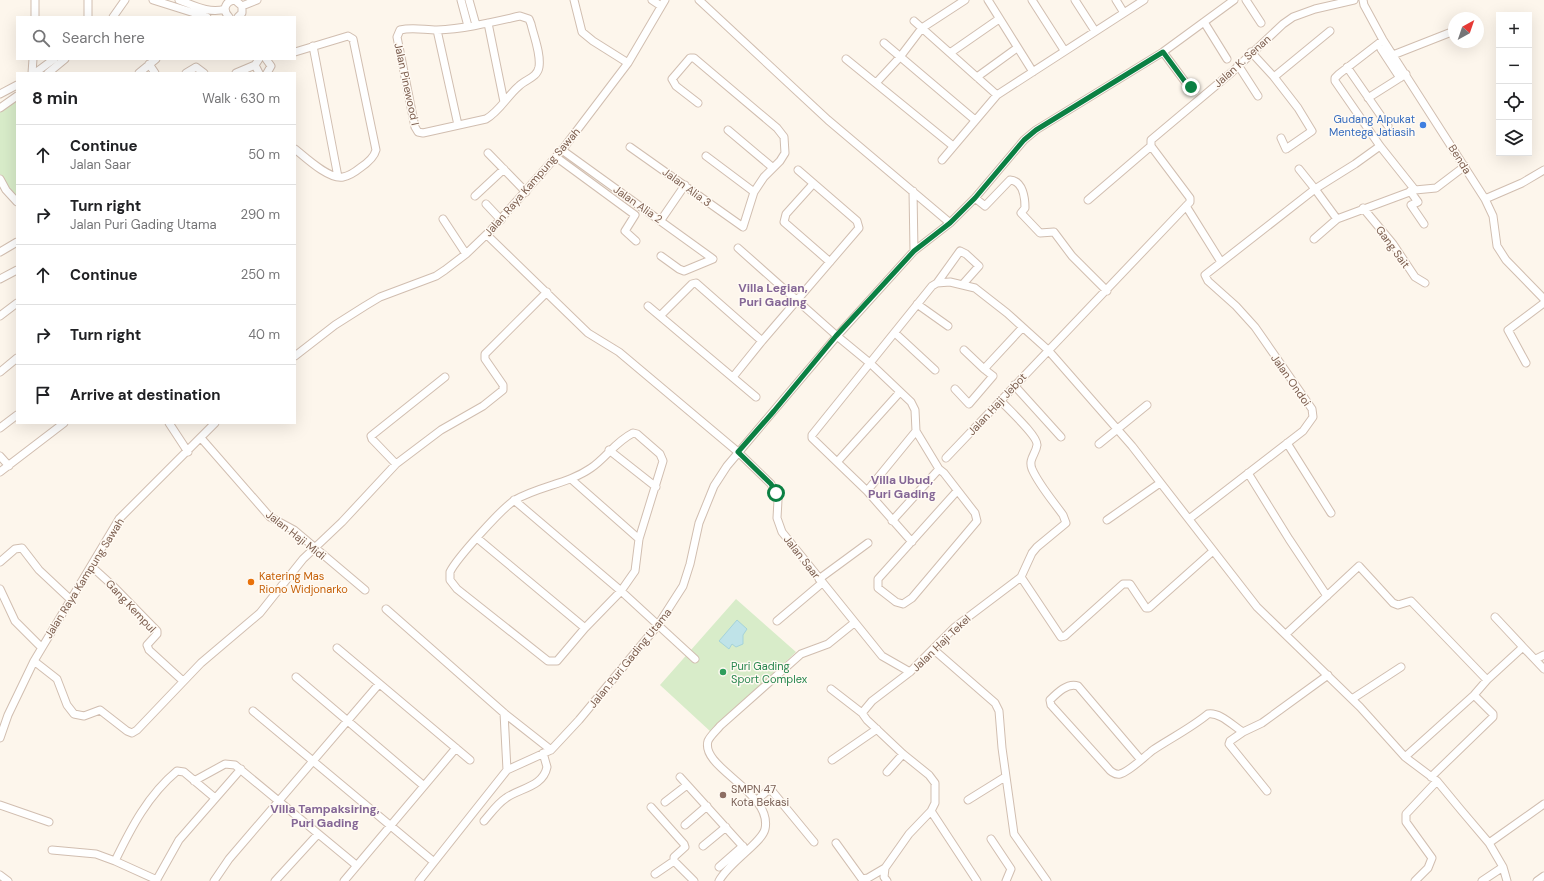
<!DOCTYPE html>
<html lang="en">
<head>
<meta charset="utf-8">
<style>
  body { margin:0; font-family:"DM Sans",sans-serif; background:#f6f6f6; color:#202124 }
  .controls { position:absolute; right:12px; top:12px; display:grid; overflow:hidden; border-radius:0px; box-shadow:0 4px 16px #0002 }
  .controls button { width:36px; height:36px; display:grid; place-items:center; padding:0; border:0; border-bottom:1px solid #e0e0e0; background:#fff; color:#202124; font:20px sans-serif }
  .compass { position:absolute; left:1448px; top:12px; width:36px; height:36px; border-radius:50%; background:#fff; box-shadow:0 4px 16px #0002; rotate:40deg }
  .stop { position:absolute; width:12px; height:12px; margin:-9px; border:3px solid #0b8043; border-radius:50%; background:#fff }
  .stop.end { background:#0b8043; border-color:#fff; box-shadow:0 1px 4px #0008 }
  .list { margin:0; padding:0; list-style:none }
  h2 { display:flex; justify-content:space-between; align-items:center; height:52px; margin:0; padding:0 16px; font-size:17px }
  h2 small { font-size:13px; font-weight:400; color:#757577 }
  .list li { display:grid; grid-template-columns:26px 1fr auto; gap:12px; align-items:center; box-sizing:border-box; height:60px; padding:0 16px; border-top:1px solid #e0e0e0 }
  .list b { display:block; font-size:15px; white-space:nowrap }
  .list p { margin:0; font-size:13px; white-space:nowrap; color:#757577 }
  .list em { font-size:13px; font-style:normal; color:#757577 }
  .icon { flex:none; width:22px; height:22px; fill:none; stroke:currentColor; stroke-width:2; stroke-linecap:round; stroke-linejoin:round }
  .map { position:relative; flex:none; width:1544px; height:881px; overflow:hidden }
  .search { position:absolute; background:#fff; box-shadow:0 4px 16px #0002; left:16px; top:16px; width:280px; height:44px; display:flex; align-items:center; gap:10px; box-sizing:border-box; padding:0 14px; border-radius:0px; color:#757577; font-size:15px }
  .panel { position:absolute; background:#fff; box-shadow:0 4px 16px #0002; left:16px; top:72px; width:280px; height:352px; border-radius:0px }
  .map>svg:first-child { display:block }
  .green { fill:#d8ecc9 }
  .water { fill:#bfe3e8; stroke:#a5d3da }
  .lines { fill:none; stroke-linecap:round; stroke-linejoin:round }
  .minor-casing { stroke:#d1beb0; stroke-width:9 }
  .minor { stroke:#fff; stroke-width:7 }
  .route { stroke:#0b8043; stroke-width:5 }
  .shop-dot { fill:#3f7fe0; stroke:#fffaf3; stroke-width:1.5 }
  .food-dot { fill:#e8710a; stroke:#fffaf3; stroke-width:1.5 }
  .leisure-dot { fill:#2e9e5b; stroke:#fffaf3; stroke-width:1.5 }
  .education-dot { fill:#8d6e63; stroke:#fffaf3; stroke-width:1.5 }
  .labels { text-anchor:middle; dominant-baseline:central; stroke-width:3; stroke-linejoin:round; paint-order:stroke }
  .street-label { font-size:11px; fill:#7a5c4d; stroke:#fffaf3 }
  .shop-label { font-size:11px; fill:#366cbe; stroke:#fffaf3; text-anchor:end }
  .food-label { font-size:11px; fill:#c56008; stroke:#fffaf3; text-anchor:start }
  .leisure-label { font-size:11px; fill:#27864d; stroke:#fffaf3; text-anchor:start }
  .education-label { font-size:11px; fill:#785e54; stroke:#fffaf3; text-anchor:start }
  .neighbourhood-label { font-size:12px; font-weight:bold; fill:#846695; stroke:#fffaf3 }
</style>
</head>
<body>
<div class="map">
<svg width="1544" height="881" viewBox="0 0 1544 881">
  <rect width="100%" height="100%" fill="#fdf6ec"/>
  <path class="green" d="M17,99V199L0,174V110Z
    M736,599L796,652L711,732L660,685Z"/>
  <path class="water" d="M737,620L747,629L743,635V644L736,647L732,644L729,649L719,641Z"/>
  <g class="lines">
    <defs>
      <path id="minor" d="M153,0L207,17
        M179,0C193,5 209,14 225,9
        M461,0L468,26
        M469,0L476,25
        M574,0L582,32L593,41L628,63
        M652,0L661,6
        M699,0L828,120L950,223
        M988,0L1033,72
        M1032,0L1064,50
        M1075,0L1095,31
        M1116,0L1124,13
        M1246,0L1261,23
        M1363,0L1364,5L1383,40L1485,199L1493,216L1497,246L1506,260L1544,299
        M242,6L257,0
        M520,16L529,19L531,24C534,37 541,54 539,67C537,78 526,79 519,86C507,96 500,111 486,119L423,133L418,132L415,127L397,37L400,30C413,27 424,30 437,30C465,29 493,22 520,16Z
        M35,17V0
        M88,17V0
        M113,17L125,0
        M229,17C222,10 225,1 235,0L242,6V13L238,17
        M914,21L997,95
        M1204,22L1227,59
        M488,23L504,102
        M437,30L458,125
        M1383,40L1339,74L1335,78V81L1380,146L1415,190
        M884,43L975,120
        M313,46L338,177
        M1381,49L1400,78
        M295,52L348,36L353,39L376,150C374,158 366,164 360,168C355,172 349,176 343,177C329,180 305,157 295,149
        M1163,52L1186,83L1191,87
        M1251,52L1274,77
        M950,53L999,19
        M1393,55L1449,33
        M259,59L255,65L259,73
        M266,59L271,66L267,73
        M846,59L953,146
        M149,64L155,73
        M1238,65L1258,96
        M1347,67L1388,126
        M32,73L33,59
        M35,73L54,59
        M48,73L65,59
        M139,73L156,59
        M186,73L196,67L204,73
        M236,73L255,65
        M977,77L1017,48
        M876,83L900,57L922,28L965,0
        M0,94L17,85
        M1368,98L1406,74
        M0,108L17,96
        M728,130L772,167
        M1281,138L1286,149L1312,131L1298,108L1274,77L1330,31
        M630,147L743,227L754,192L764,177L780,161L785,153L784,137L777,128L694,58H690L672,79L676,86L698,103
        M562,150L713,259L684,271L679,269L661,256
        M488,153L526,192
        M706,156L754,192
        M556,157L635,215L625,231L636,241
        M942,160L997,95L1144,0
        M1299,169L1315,189L1355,164L1380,146
        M0,179L6,190L17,202
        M813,184L786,214L784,222L830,262
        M913,191L914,251
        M1410,191L1418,202L1411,205L1424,224
        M475,196L504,169
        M975,198L985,206L1010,180C1023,181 1025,198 1025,208L1021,213L1040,233L1054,232L1072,256L1107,291
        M1485,199L1522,183L1544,170
        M1088,200L1151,146
        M486,204L501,220
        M1186,206L1221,262
        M1363,208L1393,244L1415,277L1425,283
        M443,219L466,254
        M661,220L685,185
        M487,235L588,333L619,352L738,452L771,484L778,500L777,518L782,532L882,656L910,672
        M1314,239L1337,219
        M738,248L837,336L871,364L911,402L915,410L916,431L939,469L892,521
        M0,252L17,242
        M0,279L17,270
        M937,283L960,251L966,254L979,266L963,284
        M917,304L948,326
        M648,306L756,397
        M0,316L17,303
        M660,316L692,284L696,283L762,341
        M895,333L935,370
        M964,350L984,369
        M295,356L335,325L365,306L380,297L436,276L445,270L466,254L491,230L562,150L628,63L665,0
        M1526,363L1508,330L1544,303
        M0,372L17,358
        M733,377L762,341L859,228L857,221L798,170
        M1014,385L1061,437
        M955,389L969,404L993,376L984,369L1022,328
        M169,423L188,452
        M0,428L17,415
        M633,433L637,434L660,454L663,461L639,539L635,571L621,591L585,628L557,661H548L457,589L450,580V572C456,559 503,507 515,500C539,486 568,484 591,468C606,458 615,442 633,433Z
        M201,438L270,517L294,530L365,590
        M1287,443L1331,513
        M1099,444L1147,405
        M609,450L656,487
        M0,456L9,466
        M946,458L1190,202V198L1151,146V140L1232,72L1283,24L1293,17L1315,9L1354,0
        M838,461L900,392
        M396,464L372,439L371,436L445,377
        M939,469L944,473L975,513L977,521L912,598L903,604L896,602L878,588V579L957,491
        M0,472L64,423
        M1248,473L1289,539L1327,596
        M571,479L639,539
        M867,491L916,431
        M514,500L621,591L695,659
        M1189,519L1303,431L1313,417L1312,409L1255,327L1236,306L1208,281L1205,275L1315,189L1337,219L1415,190L1436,188L1465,166
        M1107,520L1160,483
        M477,538L585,628
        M912,542L867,491L812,438V435L932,286L937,283L950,282L975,288L1007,313L1048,350L1132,446L1257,607L1360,707L1405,757L1437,781L1461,810L1489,843L1503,867L1507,881
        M0,562L15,549L22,548L39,570L71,600
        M91,566L112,585L157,631V634L147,645L149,650L183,681
        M1021,577L1061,637L1065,636L1123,584H1130L1146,608H1149L1213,551
        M819,579L868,543
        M0,589L15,621L41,647
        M386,609L504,713L551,750
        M1495,617L1523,647
        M777,621L822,583
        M1286,634L1359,566L1393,603L1398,605L1411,601L1487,680
        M337,648L470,760
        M933,649L995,703L999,711L1002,748L1014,834L1047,881
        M1536,659L1544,655
        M34,661L57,679L67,705L74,714L84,716L100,710L127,731L132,733L137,730L201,663L260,613L303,559L342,522L396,464L441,430L483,406L503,390V385L485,359V354L547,292
        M296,677L424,786
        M831,689L862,713
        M1352,699L1401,667
        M253,711L434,862
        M504,713L507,770
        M1243,732L1230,741L1229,744L1267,791
        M0,738L8,715L34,661L119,519L215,423
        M1405,757L1474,695L1487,680L1523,647L1544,669
        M832,760L877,729
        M1141,760L1078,686C1068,682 1057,693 1050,700L1051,705L1107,767C1110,771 1114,775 1120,774C1129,772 1145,756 1153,750C1171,738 1191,728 1208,714C1220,712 1233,726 1243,732L1262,723L1328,675
        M887,772L903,754
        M680,777L747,851
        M1431,777L1493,717V714L1474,695
        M194,781L225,764L235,765L356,865
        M757,800L767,791H772L814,842
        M968,800L1005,777
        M665,802L687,785
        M0,805L49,822
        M651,807L684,844L685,847L674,857V861
        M931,811L977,881
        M484,821C491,813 497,804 506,798C520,788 543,787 547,767L543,753
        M685,825L707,806
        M991,839L1011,869L1006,881
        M836,843L862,879L868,878L885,868
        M1489,843L1544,804
        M703,846L726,827
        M52,850L96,854L115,861L157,880
        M115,861C131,828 148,795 177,771L184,772L215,798
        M719,867L743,846
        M655,874L674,861L694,881
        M0,875L8,881
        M156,881L179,840L241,769
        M214,881L229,859L379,684
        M275,881L318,834
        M344,881L456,748
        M419,881L507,770L551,750L579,720L658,625L683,586L690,564L699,523L714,486L727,466L837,336L914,251L950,223L975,198L1024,140L1036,130L1163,52L1234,0
        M719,881C729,862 762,843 765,829C773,792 700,768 708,741C710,736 717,730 720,726L801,654L828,644L854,623
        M887,881L884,877L885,868L909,834L931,811L935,803V783L929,775L903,754L867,720L862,713L872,701L910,672L955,627L1021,577L1032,553L1037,547L1066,523L1063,515C1053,501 1039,485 1032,469C1028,459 1036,454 1037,445C1038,436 1007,408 1000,400
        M1415,881L1428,868L1432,858L1406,822V814L1437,781
        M1482,881L1503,867
        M1537,881L1544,876"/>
    </defs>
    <use href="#minor" class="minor-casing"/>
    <use href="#minor" class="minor"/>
  </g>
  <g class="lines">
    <path class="route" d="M776,493L771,484L738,452L774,411L836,336L914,251L950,223L975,198L1024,140L1036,130L1163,52L1186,83L1191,87"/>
  </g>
  <circle class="shop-dot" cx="1423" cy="125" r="4"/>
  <circle class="food-dot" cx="251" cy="582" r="4"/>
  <circle class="leisure-dot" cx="723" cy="672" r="4"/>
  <circle class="education-dot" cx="723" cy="795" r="4"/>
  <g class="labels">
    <g class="street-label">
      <text transform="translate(1242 61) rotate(-42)">Jalan K. Senan</text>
      <text transform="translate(407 84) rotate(78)">Jalan Pinewood I</text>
      <text transform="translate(1460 159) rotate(58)">Benda</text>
      <text transform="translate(532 182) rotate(-49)">Jalan Raya Kampung Sawah</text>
      <text transform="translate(687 187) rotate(36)">Jalan Alia 3</text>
      <text transform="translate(638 204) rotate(35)">Jalan Alia 2</text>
      <text transform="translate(1393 247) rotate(54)">Gang Sait</text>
      <text transform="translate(1291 380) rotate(55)">Jalan Ondoi</text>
      <text transform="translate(997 404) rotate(-47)">Jalan Haji Jebot</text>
      <text transform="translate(296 535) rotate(38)">Jalan Haji Midi</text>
      <text transform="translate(802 557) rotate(52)">Jalan Saar</text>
      <text transform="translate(84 578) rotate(-58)">Jalan Raya Kampung Sawah</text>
      <text transform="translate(131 606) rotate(47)">Gang Kempul</text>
      <text transform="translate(941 643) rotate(-44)">Jalan Haji Tekel</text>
      <text transform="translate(630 658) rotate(-51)">Jalan Puri Gading Utama</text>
    </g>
    <g class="shop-label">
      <text x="1415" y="119">Gudang Alpukat<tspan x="1415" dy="13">Mentega Jatiasih</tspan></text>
    </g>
    <g class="food-label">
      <text x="259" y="576">Katering Mas<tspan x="259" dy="13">Riono Widjonarko</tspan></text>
    </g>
    <g class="leisure-label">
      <text x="731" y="666">Puri Gading<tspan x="731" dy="13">Sport Complex</tspan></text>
    </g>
    <g class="education-label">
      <text x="731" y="789">SMPN 47<tspan x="731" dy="13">Kota Bekasi</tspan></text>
    </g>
    <g class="neighbourhood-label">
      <text x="773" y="288">Villa Legian,<tspan x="773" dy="14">Puri Gading</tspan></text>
      <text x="902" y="480">Villa Ubud,<tspan x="902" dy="14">Puri Gading</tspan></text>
      <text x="325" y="809">Villa Tampaksiring,<tspan x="325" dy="14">Puri Gading</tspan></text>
    </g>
  </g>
</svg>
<div class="controls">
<button>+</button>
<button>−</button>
<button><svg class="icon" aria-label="locate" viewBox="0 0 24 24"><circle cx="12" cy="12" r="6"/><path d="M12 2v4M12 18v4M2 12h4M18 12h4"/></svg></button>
<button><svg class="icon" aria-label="layers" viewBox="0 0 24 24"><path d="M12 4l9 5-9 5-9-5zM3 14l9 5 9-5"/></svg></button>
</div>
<svg class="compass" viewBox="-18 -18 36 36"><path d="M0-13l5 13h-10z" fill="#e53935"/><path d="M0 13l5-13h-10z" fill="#757577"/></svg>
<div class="stop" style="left:776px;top:493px"></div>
<div class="stop end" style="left:1191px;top:87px"></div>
<div class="search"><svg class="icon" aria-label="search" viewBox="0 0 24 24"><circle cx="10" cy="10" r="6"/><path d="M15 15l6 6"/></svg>Search here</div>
<section class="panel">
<h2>8 min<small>Walk · 630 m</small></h2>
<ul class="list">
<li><svg class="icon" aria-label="ahead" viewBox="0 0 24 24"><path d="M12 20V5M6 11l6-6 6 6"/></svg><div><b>Continue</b><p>Jalan Saar</p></div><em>50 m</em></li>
<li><svg class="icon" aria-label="right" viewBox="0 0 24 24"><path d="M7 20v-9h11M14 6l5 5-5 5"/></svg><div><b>Turn right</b><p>Jalan Puri Gading Utama</p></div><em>290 m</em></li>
<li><svg class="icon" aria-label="ahead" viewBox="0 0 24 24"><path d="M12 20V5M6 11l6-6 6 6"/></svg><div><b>Continue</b></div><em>250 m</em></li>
<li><svg class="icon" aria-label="right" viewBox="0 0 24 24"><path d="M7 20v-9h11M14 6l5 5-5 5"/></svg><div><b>Turn right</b></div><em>40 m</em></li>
<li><svg class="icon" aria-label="arrive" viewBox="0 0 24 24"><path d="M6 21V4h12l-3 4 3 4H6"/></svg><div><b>Arrive at destination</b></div></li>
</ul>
</section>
</div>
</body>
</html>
